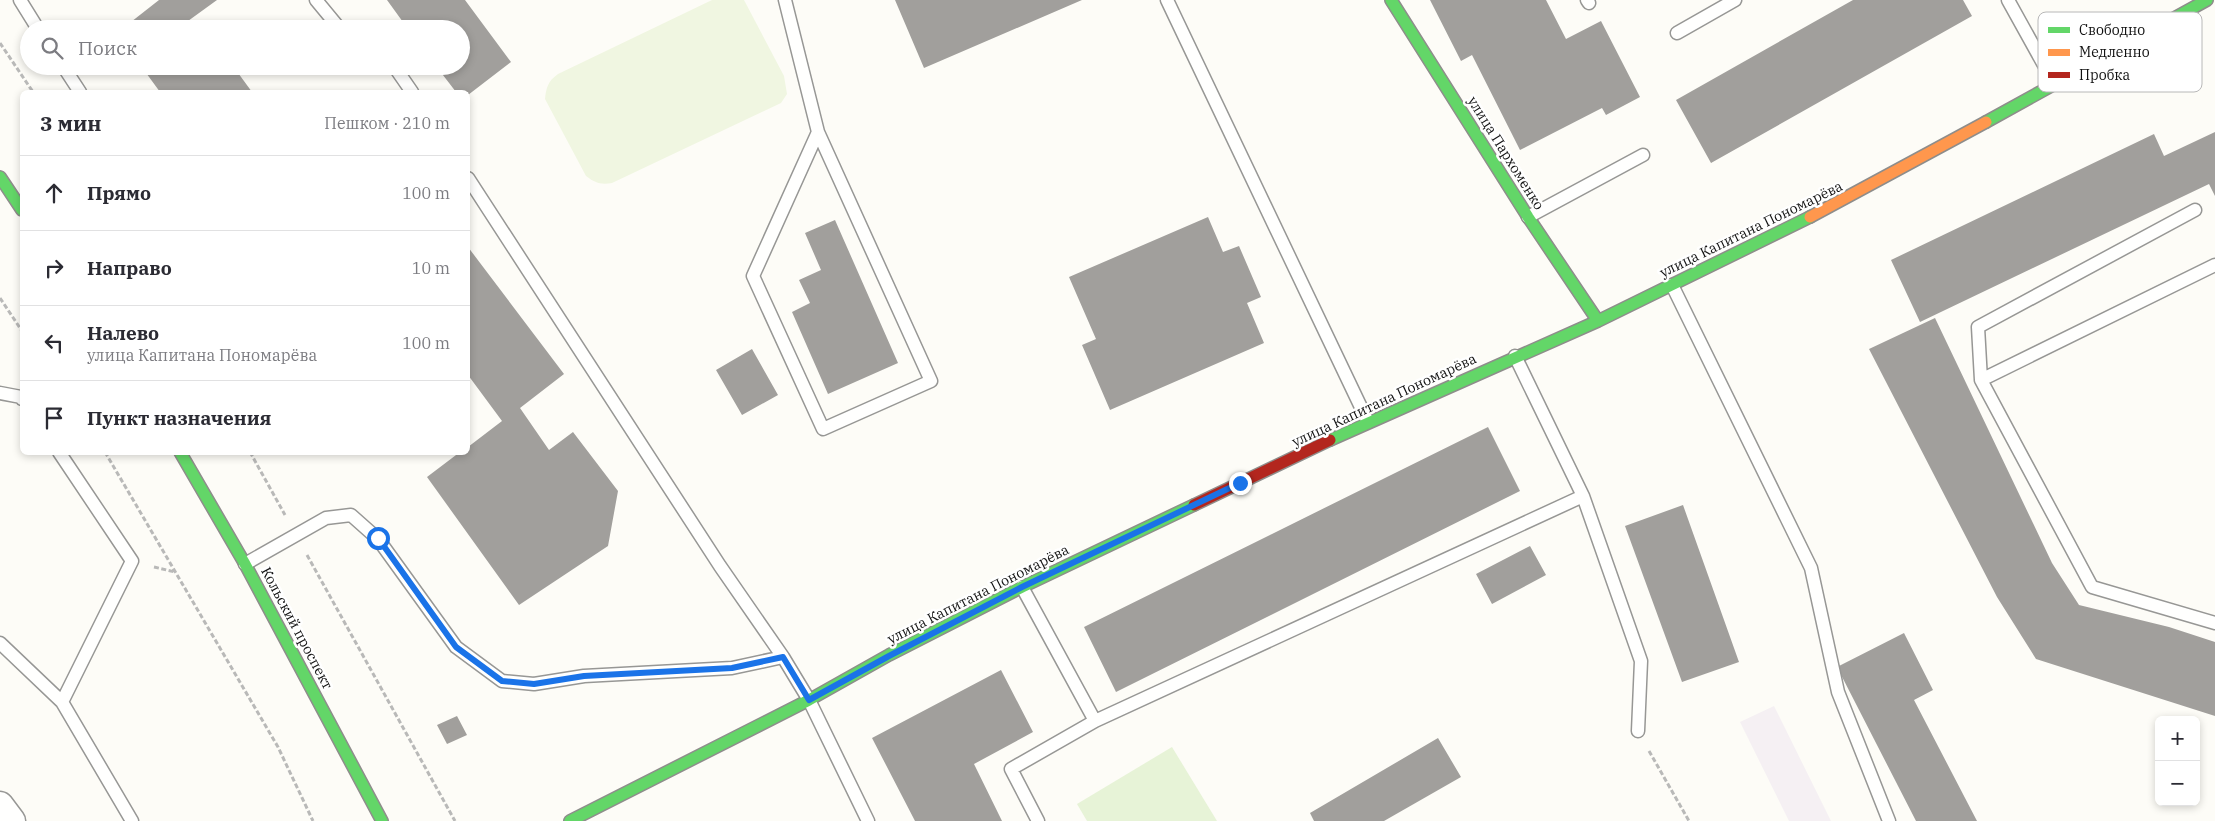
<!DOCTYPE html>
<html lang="ru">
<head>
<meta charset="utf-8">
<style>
  body { margin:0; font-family:"IBM Plex Serif",serif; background:#f7f7f7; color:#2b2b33 }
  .controls { position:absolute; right:15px; bottom:15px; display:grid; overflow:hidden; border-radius:8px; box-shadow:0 2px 8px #0003 }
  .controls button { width:45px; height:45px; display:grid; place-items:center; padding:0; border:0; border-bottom:1px solid #e1e1e2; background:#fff; color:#2b2b33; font:25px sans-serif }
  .stop { position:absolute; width:15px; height:15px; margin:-11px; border:4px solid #1a73e8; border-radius:50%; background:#fff }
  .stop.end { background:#1a73e8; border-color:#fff; box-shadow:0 1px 5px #0008 }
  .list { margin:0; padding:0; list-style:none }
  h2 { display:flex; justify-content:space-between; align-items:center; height:65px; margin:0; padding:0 20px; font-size:21px }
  h2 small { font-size:16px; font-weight:400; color:#7c7c81 }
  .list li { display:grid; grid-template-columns:32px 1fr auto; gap:15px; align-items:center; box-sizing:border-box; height:75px; padding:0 20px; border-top:1px solid #e1e1e2 }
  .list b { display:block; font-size:19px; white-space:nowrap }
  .list p { margin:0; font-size:16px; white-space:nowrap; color:#7c7c81 }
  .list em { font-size:16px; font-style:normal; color:#7c7c81 }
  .icon { flex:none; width:28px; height:28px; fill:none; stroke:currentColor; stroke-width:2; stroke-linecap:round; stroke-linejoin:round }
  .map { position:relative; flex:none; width:2215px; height:821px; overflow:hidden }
  .search { position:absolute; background:#fff; box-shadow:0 2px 8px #0003; left:20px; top:20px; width:450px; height:55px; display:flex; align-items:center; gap:12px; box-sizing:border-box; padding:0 18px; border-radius:28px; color:#7c7c81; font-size:19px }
  .panel { position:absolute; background:#fff; box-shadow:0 2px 8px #0003; left:20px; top:90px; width:450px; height:365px; border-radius:8px }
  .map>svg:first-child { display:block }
  .industrial { fill:#f5f0f3 }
  .green { fill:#e7f3d7 }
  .pitch { fill:#f0f6e1 }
  .building { fill:#a19f9c }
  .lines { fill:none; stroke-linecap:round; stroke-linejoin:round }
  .lane-casing { stroke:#979795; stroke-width:15 }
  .street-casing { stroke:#979795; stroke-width:29 }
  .fast-casing { stroke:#8e8d8b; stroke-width:14 }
  .slow-casing { stroke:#8e8d8b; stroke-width:14 }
  .jam-casing { stroke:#8e8d8b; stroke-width:14 }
  .path { stroke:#b9b9b8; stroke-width:3; stroke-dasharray:5 2.5; stroke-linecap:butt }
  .lane { stroke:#fffffe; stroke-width:12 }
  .street { stroke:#fffffe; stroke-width:26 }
  .fast { stroke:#63d668; stroke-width:11 }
  .slow { stroke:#ff974d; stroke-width:11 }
  .jam { stroke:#b3261e; stroke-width:11 }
  .route { stroke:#1a73e8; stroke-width:6 }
  .labels { text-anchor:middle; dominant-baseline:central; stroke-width:5; stroke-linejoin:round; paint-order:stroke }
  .street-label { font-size:14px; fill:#111; stroke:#fff }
  .key { fill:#fff; stroke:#b8b8b8; stroke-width:1 }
  .key-label { font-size:14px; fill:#111 }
</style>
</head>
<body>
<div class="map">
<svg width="2215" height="821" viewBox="0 0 2215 821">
  <rect width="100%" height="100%" fill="#fdfcf7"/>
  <path class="industrial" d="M1774,706L1831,821H1789L1740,722Z"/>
  <path class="green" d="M1172,747L1217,821H1087L1077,804Z"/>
  <path class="pitch" d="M712,0H744L784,76L787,94L781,103L612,183C601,185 595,183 586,176L545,99C546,88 548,81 558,74Z"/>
  <path class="building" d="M159,0H217L188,21L194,29H122Z
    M387,0H465L511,62L468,95V92H456L436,66H461V29H408Z
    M895,0H1082L924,68Z
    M1430,0H1546L1566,39L1601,21L1640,97L1606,115L1602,108L1520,150L1472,55L1461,61Z
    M1853,0H1963L1972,16L1711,163L1676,100Z
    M141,66H233L252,92H160Z
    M2215,132V196L2209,184L1920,322L1891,260L2154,134L2164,156Z
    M1208,217L1223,252L1239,246L1261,297L1247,303L1264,343L1110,410L1082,345L1096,339L1069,277Z
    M835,220L898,363L828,394L792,312L810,303L799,280L821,270L805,233Z
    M468,247L564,374L520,408L549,450L573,432L618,491L608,546L519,605L427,477L460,452H468V447L502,421L468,375Z
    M1935,318L2052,563L2079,605L2169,627L2215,642V716L2036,659L1997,597L1869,349Z
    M752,349L778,395L742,415L716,370Z
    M1488,427L1520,491L1116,692L1084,627Z
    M1683,505L1739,662L1682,682L1625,526Z
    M1530,546L1546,575L1492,604L1476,574Z
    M1904,633L1933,690L1914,700L1977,821H1916L1837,667Z
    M1001,670L1033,732L974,764L1002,821H915L872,738Z
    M457,716L467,735L447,744L437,725Z
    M1438,738L1461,777L1384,821H1314L1310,813Z"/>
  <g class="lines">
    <defs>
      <path id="lane" d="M20,0L38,29
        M316,0L340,29
        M785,0L818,132L931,381L823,429L753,276L818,132
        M1167,0L1368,422
        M1587,0L1589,3
        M2008,0L2054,83
        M1677,33L1735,0
        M63,66L80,92
        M394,66L412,92
        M468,178L720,566L783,657L809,700L868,821
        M2195,210L1978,327L1981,380L2092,587L2215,623
        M1528,217L1643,155
        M1672,285L1811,568L1838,692L1889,821
        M1981,380L2215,265
        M0,393L21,397L22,399
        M59,452L132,561L62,702
        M1583,496L1641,661L1638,731
        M245,564L326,518L351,515L378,539L456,647L502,681L534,684L584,676L732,668L783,657
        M1022,587L1095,721
        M0,643L62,702L132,821
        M1038,821L1011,769L1095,721L1583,496L1515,356"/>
      <path id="street" d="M0,805L12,821"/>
      <path id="fast" d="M1391,0L1528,217L1598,321
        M1986,122L2207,0
        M0,177L22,210
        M1330,440L1598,321L1810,217
        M180,452L245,564L382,821
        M570,821L809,700L889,655L1022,587L1194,505"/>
      <path id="slow" d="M1810,217L1986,122"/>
      <path id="jam" d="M1194,505L1330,440"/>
    </defs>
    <use href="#lane" class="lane-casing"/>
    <use href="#street" class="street-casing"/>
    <use href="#fast" class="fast-casing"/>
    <use href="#slow" class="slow-casing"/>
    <use href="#jam" class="jam-casing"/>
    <path class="path" d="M0,43L33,92
      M0,298L22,331
      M105,452L278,747L313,821
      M250,452L285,515
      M307,555L455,821
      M154,567L175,572
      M1649,751L1689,821"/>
    <use href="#lane" class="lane"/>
    <use href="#street" class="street"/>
    <use href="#fast" class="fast"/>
    <use href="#slow" class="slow"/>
    <use href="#jam" class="jam"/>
  </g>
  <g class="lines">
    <path class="route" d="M378,538L456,647L502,681L534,684L584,676L732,668L783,657L809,700L889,656L1022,587L1240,483"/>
  </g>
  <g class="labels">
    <g class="street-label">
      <text transform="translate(1506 153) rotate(58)">улица Пархоменко</text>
      <text transform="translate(1751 229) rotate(-26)">улица Капитана Пономарёва</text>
      <text transform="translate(1384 400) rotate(-25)">улица Капитана Пономарёва</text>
      <text transform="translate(978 594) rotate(-27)">улица Капитана Пономарёва</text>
      <text transform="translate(297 628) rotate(62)">Кольский проспект</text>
    </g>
  </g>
  <rect x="2038" y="12" width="164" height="80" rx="8" class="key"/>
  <rect x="2048" y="27" width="22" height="6" fill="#63d668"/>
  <rect x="2048" y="49" width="22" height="7" fill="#ff974d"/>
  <rect x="2048" y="72" width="22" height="6" fill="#b3261e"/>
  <g class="key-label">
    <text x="2079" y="35">Свободно</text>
    <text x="2079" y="57">Медленно</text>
    <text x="2079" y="80">Пробка</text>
  </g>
</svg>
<div class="controls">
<button>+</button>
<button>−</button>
</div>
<div class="stop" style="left:378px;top:538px"></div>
<div class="stop end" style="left:1240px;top:483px"></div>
<div class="search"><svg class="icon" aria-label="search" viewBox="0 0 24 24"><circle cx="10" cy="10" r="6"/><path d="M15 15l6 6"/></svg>Поиск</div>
<section class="panel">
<h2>3 мин<small>Пешком · 210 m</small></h2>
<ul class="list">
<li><svg class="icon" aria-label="ahead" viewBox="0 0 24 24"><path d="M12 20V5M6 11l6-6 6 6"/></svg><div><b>Прямо</b></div><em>100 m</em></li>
<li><svg class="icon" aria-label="right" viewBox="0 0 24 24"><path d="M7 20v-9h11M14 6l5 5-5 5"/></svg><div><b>Направо</b></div><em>10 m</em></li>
<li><svg class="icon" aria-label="left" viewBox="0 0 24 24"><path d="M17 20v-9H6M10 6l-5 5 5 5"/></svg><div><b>Налево</b><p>улица Капитана Пономарёва</p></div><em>100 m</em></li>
<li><svg class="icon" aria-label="arrive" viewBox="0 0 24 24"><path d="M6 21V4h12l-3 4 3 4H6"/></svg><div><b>Пункт назначения</b></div></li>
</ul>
</section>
</div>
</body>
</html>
